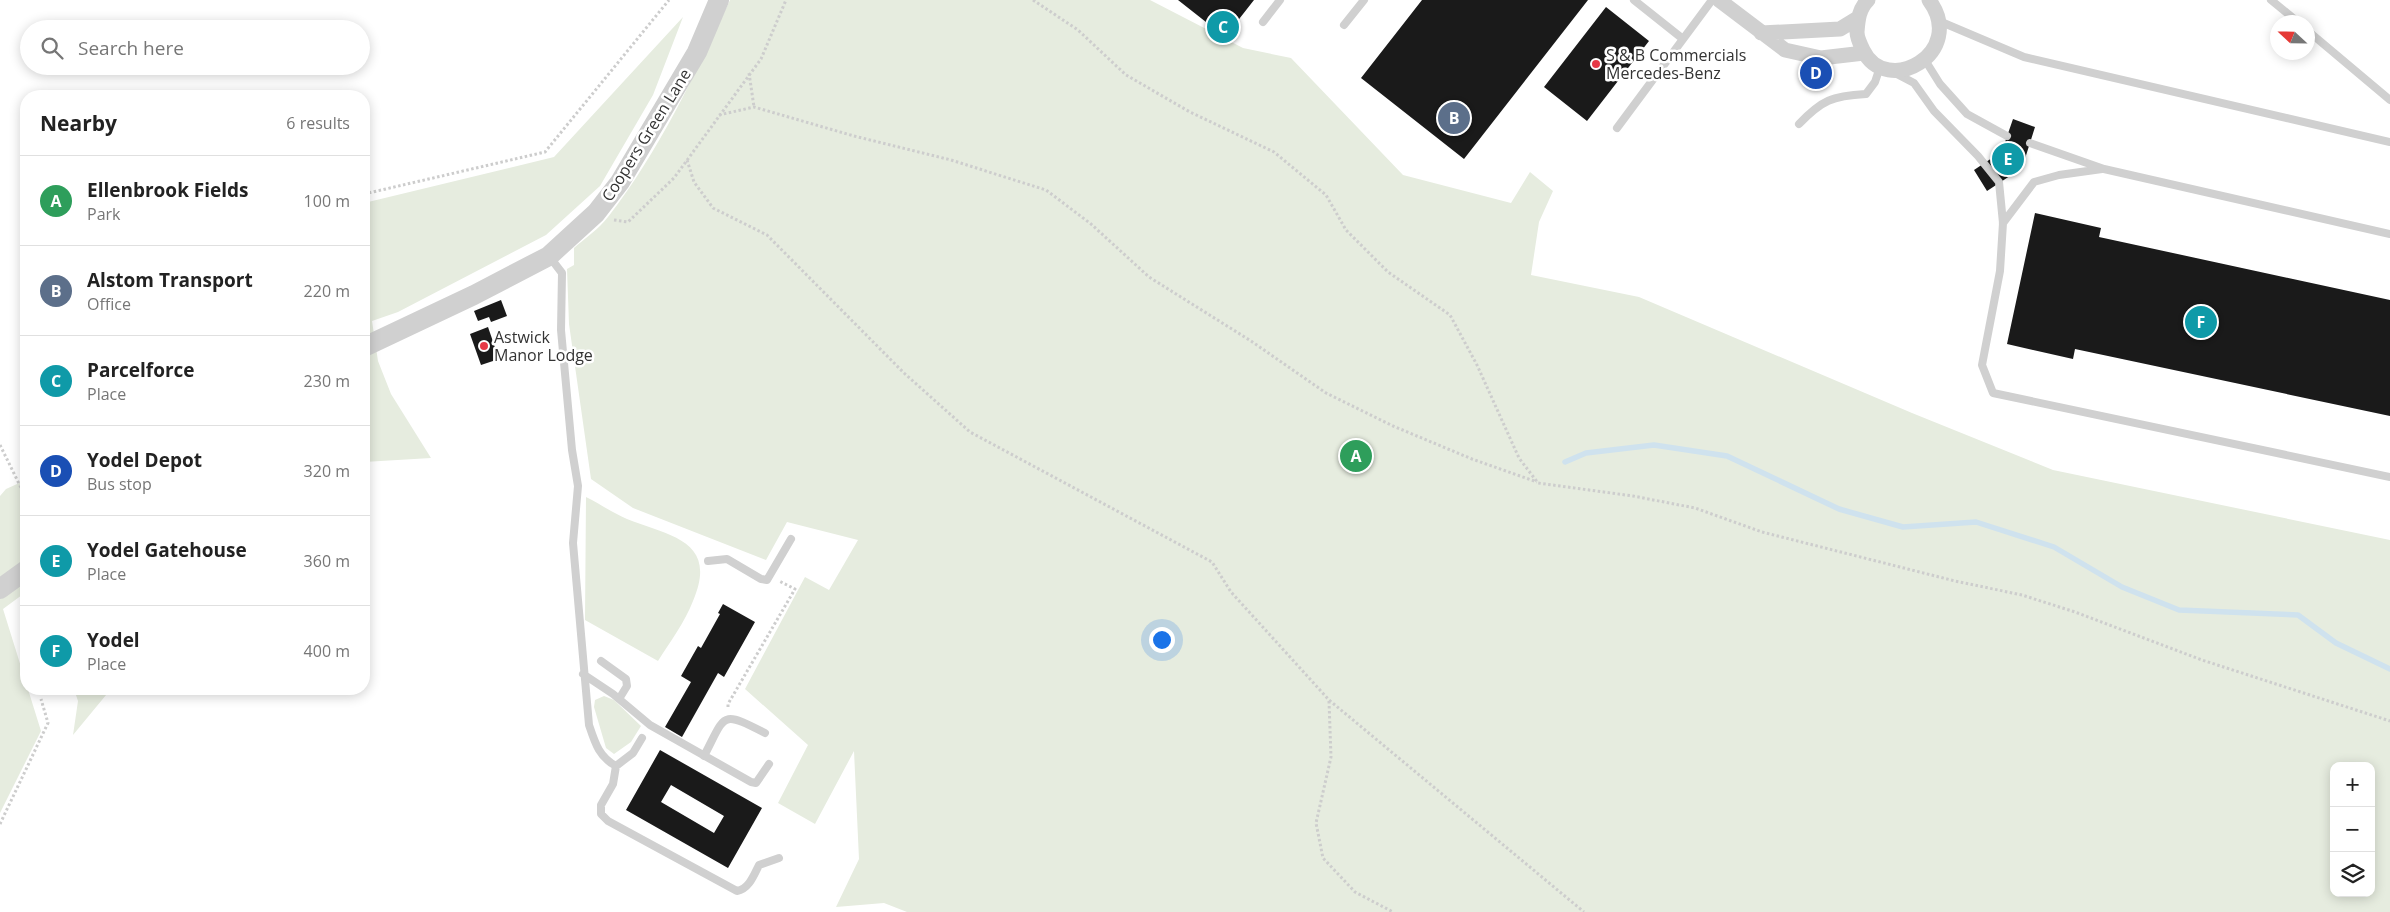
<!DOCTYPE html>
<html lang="en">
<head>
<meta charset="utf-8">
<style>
  body { margin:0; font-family:"Open Sans",sans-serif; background:#f6f6f6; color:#222 }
  .controls { position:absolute; right:15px; bottom:15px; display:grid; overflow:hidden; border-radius:10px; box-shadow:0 2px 12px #0003 }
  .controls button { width:45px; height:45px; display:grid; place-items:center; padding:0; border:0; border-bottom:1px solid #e0e0e0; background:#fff; color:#222; font:25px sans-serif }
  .compass { position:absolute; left:2270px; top:15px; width:45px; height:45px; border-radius:50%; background:#fff; box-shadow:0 2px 12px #0003; rotate:292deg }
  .you { position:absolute; left:1161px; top:639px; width:18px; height:18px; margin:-12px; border:4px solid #fff; border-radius:50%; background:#1a73e8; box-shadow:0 0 0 8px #1a73e833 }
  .badge { display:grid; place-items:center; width:32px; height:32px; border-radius:50%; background:#e63946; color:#fff; font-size:16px; font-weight:700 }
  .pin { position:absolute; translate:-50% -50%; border:2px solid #fff; box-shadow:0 1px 5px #0006 }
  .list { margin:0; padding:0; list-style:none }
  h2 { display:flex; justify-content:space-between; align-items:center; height:65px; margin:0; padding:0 20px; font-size:21px }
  h2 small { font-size:16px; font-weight:400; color:#767676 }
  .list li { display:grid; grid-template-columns:32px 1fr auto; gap:15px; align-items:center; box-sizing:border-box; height:90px; padding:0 20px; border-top:1px solid #e0e0e0 }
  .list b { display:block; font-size:19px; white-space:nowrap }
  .list p { margin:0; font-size:16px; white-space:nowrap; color:#767676 }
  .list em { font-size:16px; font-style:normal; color:#767676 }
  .icon { flex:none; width:28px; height:28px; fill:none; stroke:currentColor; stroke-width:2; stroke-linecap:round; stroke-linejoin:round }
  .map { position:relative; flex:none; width:2390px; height:912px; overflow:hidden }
  .search { position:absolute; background:#fff; box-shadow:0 2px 12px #0003; left:20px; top:20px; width:350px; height:55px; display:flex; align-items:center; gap:12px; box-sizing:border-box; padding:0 18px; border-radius:28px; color:#767676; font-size:19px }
  .panel { position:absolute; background:#fff; box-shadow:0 2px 12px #0003; left:20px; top:90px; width:350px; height:605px; border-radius:20px }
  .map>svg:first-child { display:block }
  .green { fill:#e6ecdf; fill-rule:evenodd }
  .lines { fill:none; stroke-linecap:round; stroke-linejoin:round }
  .stream { stroke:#cfe2ee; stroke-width:5.5 }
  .building { fill:#1a1a1a; fill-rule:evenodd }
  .path { stroke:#cdcdcd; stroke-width:3; stroke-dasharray:2.5 2.5; stroke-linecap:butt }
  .service { stroke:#d0d0d0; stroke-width:8 }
  .minor { stroke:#d0d0d0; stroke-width:15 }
  .tertiary { stroke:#d0d0d0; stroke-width:20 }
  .poi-dot { fill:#e63946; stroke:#fff; stroke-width:2 }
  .labels { text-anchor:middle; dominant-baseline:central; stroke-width:5; stroke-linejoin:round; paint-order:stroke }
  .poi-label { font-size:16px; fill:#333; stroke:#fff; text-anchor:start }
  .street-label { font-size:16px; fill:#333; stroke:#fff }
</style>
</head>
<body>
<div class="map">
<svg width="2390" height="912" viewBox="0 0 2390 912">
  <rect width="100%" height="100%" fill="#fff"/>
  <path class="green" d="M730,0H1150L1243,48L1291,58L1403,175L1511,203L1530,172L1553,191L1539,222L1531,275L1639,297L1912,413L2053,470L2390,540V912H907L884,903L836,907L859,859L854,751L815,824L778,803L808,745L745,689L805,577L829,590L858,540L787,522L766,560L633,508L591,479L569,324L567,269L574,265V248C585,238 599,229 608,217C659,152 695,74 730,0ZM2334,766H2371V893H2334Z
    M683,17L653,95L600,186L546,235L398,312L372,321L378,361L391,394L431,458L364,462V203L554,157Z
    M26,480V592L3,609L41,731L0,813V496L6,489Z
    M586,497C600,504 613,513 627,519C669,536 719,540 693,601C685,622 670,642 658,661L585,620Z
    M74,689H111L73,735L78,701Z
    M604,696L614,700L641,726L631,742L614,754L606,748L594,707L595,700Z"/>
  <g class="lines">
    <path class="stream" d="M1565,462L1586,453L1654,445L1727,456L1839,509L1903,527L1976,522L2054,547L2122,587L2179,610L2298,615L2336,643L2390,669"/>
  </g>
  <path class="building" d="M1178,0H1254L1225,37Z
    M1422,0H1588L1464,159L1361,78Z
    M1606,7L1649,41L1587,121L1544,87Z
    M2013,119L2035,127L2022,168L1987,191L1974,170L1998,154L2004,145Z
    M2035,213L2101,228L2099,237L2390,300V416L2075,349L2073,359L2007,344Z
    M501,300L507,316L491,322L489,317L478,321L474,311Z
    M488,327L499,359L481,365L470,334Z
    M723,604L755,622L724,677L718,673L682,737L665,727L691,682L681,676L698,646L701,648L720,614L718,613Z
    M660,750L762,808L728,868L626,810ZM671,785L724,816L714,833L661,802Z"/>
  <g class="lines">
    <path class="path" d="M1033,0L1078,30L1126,75L1190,112L1274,152L1326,195L1346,230L1388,272L1450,315L1477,365L1519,458L1538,483L1633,496L1695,508L1762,532L1955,581L2022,595L2075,612L2202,660L2390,721
      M749,73L754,107
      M719,115L754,107L854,136L951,160L1046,190L1091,224L1149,277L1251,341L1326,393L1393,426L1472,459L1537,482
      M687,160L694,182L713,208L767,235L904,373L970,432L1212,562L1231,592L1329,700L1584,912
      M364,194L545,152L669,0
      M614,220L628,222L674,178L761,59L786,0
      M0,445L26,498
      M1329,701L1331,757L1316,823L1323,858L1355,892L1393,912
      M728,707V704L795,589L779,581
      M0,824L48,723L41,699"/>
    <path class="service" d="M1634,0L1683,39
      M2271,0L2298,22
      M1939,21L2024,57L2390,142
      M1263,22L1280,0
      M1344,25L1364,0
      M2308,31L2390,100
      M1925,60L1940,84L1967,114L2007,136
      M1893,72L1914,83L1934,111L1978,156L1999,182L2003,223L2000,271L1982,365L1993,393L2390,477
      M1799,124C1822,100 1832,96 1866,94L1875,82L1880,67
      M1617,128L1712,0
      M2030,143L2104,169L2390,234
      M2003,223L2034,182L2059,175L2102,169
      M549,256L562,273L561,330L572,450L578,486L573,543L589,725C595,743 599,757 616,766L633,753L642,738
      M708,561L727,559L761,579L767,580L791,539
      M601,661L626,679L627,686L619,699
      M583,674L613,694L650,725L751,782L756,783L769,764
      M704,756C726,714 720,710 765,733
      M616,766L613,784L601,805V814L608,821L737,891C749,889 754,875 759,865L779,858"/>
    <path class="minor" d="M1719,0L1785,50L1821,58L1864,53
      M1868,0C1859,9 1858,19 1857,32C1857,38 1860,44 1863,50C1886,98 1968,53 1929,0
      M1761,33L1840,29L1858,18"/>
    <path class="tertiary" d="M364,347L474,295L549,256L596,213L620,182L697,52L719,0
      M0,589L26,570"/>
  </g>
  <g class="poi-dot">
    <circle cx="1596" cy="64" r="5"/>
    <circle cx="484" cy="346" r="5"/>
  </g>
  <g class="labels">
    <g class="poi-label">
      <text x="1606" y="55">S &amp; B Commercials<tspan x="1606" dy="18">Mercedes-Benz</tspan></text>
      <text x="494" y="337">Astwick<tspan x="494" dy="18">Manor Lodge</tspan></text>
    </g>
    <g class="street-label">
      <text transform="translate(646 135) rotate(-58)">Coopers Green Lane</text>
    </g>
  </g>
</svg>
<div class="controls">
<button>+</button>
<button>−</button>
<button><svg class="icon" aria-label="layers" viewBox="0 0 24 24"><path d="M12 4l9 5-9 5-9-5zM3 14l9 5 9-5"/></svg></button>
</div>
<svg class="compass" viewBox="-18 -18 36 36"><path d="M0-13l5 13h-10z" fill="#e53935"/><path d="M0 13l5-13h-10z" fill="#767676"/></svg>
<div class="you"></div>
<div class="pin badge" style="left:1356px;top:456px;background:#2e9e5b">A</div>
<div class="pin badge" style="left:1454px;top:118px;background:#5c6f8a">B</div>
<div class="pin badge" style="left:1223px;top:27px;background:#0f9aa8">C</div>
<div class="pin badge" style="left:1816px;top:73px;background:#1a4fb4">D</div>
<div class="pin badge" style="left:2008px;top:159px;background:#0f9aa8">E</div>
<div class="pin badge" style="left:2201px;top:322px;background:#0f9aa8">F</div>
<div class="search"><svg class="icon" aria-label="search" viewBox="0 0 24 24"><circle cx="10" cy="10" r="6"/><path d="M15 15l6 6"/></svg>Search here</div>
<section class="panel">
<h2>Nearby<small>6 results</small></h2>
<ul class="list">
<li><span class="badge" style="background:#2e9e5b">A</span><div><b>Ellenbrook Fields</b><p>Park</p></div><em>100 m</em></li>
<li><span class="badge" style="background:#5c6f8a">B</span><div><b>Alstom Transport</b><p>Office</p></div><em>220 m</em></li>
<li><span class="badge" style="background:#0f9aa8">C</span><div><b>Parcelforce</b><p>Place</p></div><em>230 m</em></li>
<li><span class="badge" style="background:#1a4fb4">D</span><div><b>Yodel Depot</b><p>Bus stop</p></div><em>320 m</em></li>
<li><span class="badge" style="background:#0f9aa8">E</span><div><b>Yodel Gatehouse</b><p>Place</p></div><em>360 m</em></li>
<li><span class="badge" style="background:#0f9aa8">F</span><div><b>Yodel</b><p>Place</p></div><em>400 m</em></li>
</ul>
</section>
</div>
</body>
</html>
